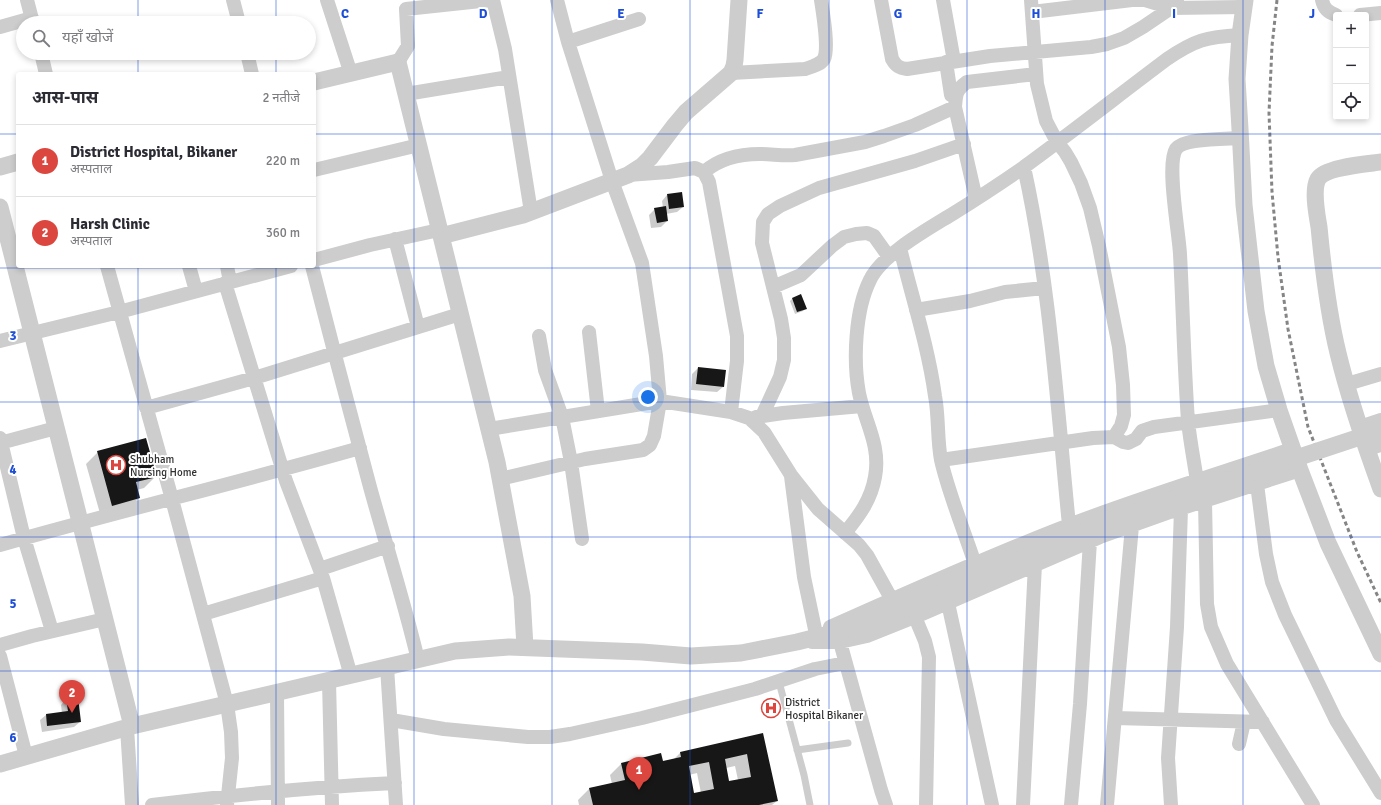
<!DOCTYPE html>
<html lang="hi">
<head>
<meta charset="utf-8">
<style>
  body { margin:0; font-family:Signika,"Noto Sans Devanagari",sans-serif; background:#f2f2f3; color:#2b2b33 }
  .controls { position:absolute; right:12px; top:12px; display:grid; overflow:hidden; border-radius:4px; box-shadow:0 2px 6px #0003 }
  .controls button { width:36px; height:36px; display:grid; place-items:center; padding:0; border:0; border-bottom:1px solid #e1e1e2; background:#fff; color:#2b2b33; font:20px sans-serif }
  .you { position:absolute; left:648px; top:397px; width:14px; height:14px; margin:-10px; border:3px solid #fff; border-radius:50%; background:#1a73e8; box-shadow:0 0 0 6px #1a73e833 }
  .badge { display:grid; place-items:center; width:26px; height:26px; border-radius:50%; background:#db463e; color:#fff; font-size:13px; font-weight:700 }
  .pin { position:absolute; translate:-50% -33px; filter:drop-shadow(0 1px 2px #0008) }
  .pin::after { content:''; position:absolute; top:21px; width:14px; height:12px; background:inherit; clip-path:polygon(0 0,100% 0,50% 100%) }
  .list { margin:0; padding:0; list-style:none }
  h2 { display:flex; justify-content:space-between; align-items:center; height:52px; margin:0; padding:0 16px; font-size:17px }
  h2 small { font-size:13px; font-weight:400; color:#7c7c81 }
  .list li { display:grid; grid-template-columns:26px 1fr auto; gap:12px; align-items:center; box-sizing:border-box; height:72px; padding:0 16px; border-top:1px solid #e1e1e2 }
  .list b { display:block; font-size:15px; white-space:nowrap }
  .list p { margin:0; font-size:13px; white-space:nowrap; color:#7c7c81 }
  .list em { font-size:13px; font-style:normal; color:#7c7c81 }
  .icon { flex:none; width:22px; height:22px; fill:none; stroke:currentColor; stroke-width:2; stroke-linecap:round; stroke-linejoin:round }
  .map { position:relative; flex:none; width:1381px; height:805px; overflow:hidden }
  .search { position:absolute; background:#fff; box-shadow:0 2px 6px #0003; left:16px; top:16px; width:300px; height:44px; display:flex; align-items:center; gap:10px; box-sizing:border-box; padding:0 14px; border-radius:22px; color:#7c7c81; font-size:15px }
  .panel { position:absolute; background:#fff; box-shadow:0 2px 6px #0003; left:16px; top:72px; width:300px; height:196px; border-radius:4px }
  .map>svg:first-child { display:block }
  .shadow { fill:#0003; fill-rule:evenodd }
  .building { fill:#171717; fill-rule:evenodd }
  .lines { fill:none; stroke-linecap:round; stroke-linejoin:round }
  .service { stroke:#cdcdcd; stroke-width:7 }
  .minor { stroke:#cdcdcd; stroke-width:14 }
  .tertiary { stroke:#cdcdcd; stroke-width:17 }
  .rail { stroke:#858585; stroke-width:3; stroke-dasharray:4 3; stroke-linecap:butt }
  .tertiary-bridge { stroke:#cdcdcd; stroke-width:17 }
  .grid { fill:none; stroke:#1d4ed8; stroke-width:1; stroke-opacity:0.55 }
  .labels { text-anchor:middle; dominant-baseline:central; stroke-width:4; stroke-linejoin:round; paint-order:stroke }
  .poi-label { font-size:11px; fill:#303030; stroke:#fff; text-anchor:start }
  .grid-label { font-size:13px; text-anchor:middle; font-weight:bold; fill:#1d4ed8; stroke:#fff; stroke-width:4; stroke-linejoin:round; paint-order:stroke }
</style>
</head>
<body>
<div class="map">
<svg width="1381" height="805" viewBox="0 0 1381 805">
  <rect width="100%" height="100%" fill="#fff"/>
  <path class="shadow" d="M667,195L683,207L677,212L666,214L667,221L661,227L651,228L649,215L655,209L663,208L662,201Z
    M792,299L806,308L803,311L795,314L790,301Z
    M698,368L723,387L717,392L691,390L692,374Z
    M98,452L156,476L144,488L137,490L139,498L127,510L101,517L86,464Z
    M66,699L80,722L74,727L42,732L40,720L46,715L62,713L61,705Z
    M762,735L777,801L772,805H579L578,800L590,788L612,784L610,775L622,763L662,762L673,760L680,753ZM735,766L738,780L729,782L726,768ZM697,773L701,793L693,794L689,775Z"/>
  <path class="building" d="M682,192L684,207L669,209L667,194Z
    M666,206L668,221L657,223L654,208Z
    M801,294L807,309L797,312L792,298Z
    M698,367L726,370L724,387L696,384Z
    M146,438L157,477L136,482L140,498L112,506L97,451Z
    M78,697L81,722L47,726L46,714L68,711L66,698Z
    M763,733L778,801L759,805H593L589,788L625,780L621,763L661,753L663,761L681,757L680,752ZM747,754L751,777L729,781L725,759ZM709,762L714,789L694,793L689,766Z"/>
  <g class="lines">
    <path class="service" d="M779,682L804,775L810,805
      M797,750L848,743"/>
    <path class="minor" d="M27,0L33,23
      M233,0L239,23
      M327,0L351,74
      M493,0L505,49L531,212
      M881,0L892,59C896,66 899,68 907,69L990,56L1091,47L1107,44L1124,38L1143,27L1171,8L1177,0
      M943,0L954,61
      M1031,0L1037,84L1046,121L1057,142L1065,152L1071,162L1081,183L1090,208L1099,246L1119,347L1123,385L1124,415L1121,426L1114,437
      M1322,0C1324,9 1328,12 1336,15
      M1032,12L1132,0H1145L1171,8L1244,7
      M1360,15L1381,13
      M0,27L32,18
      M568,42L639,19
      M41,53L46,74
      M247,53L252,74
      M398,62L408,46L406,9L490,0
      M946,62L951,95
      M731,73L805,69C811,67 820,65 824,59C829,48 823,13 821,0
      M406,94L509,77
      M1024,167C1050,285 1057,405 1069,525
      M314,170L419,145
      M704,172C719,159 740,154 760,154C772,154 783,156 795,155L865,142L884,136L915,125L955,107
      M628,175L668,172L695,168L704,172L709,182L737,336V361L731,412
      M976,199L955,107C956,94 956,90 967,82L1036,74
      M395,239L418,327
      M900,248C912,297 928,346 935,396C939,417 937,439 941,460C949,495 964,530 975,564
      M314,260L370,245L439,230
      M107,266L170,492L227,704L231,732L232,758L227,805
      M189,266L196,291
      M227,266L230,282
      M312,266C331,340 350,413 370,487C386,545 404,601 418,660
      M225,283L286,481L323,578
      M773,287L801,275L832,246L844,237L856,234L867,233L874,236L889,257
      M916,310L970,301L1005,292L1044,288
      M589,332L598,411
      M539,336L545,370L562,417L571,462L582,539
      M0,341L119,312L291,266
      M1347,384L1381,374
      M146,408L254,378L460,314
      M762,416L780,377L784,360V338L781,319L762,243L763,222L768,214L780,206L819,188L915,161L964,144
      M756,417L783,413L862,406
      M1360,427L1381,420
      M489,429L660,401L731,412L749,418L764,432L791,475L818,509L859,545L867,555L892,600
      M0,438L24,538L52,631
      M0,443L56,428
      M1367,449L1381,445
      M941,460L1093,438L1114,437L1123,442L1128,443L1136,439L1142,431L1154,427L1279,410
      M791,476L804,577L816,634
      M500,479L585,459L643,450L650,445L654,436L660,401L656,356L642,263L612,181L568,42L557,0
      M1197,481C1194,461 1190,441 1188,421C1184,365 1183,310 1180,254C1179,233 1166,164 1176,149C1183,138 1227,139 1240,138
      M1257,484L1266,554L1272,582L1285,615L1336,720L1381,793
      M1205,501L1207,604L1211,627L1227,664L1313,805
      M845,533C859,516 871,500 875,477C881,445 865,423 859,393C853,361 855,310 870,280C882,254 930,228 954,213C978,198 1001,183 1024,167C1072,132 1119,95 1167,59C1195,40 1206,37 1240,35
      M0,545C120,511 240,482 360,448
      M320,569L388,546
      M948,603L992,805
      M203,614L323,578L351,676
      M915,617L925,641L929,657L926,805
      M830,627C909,592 988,556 1069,525C1142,497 1218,474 1292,449
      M812,642H840L867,636L922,614L1100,537L1170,512L1300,470
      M840,642L881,790L886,805
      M0,645L32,636L105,619
      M0,656L26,756
      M387,667L396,805
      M329,681L332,805
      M277,693L278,805
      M1115,718L1263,722
      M391,720L444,729L528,737H550L570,734L642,718L755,689L815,669L845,663
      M127,728L132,805
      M1239,744L1244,722
      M152,805C233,795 313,787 395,783
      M1023,805L1035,564
      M1071,805L1080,704L1090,541
      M1107,805L1132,526
      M1171,805L1168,758L1177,627L1181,509"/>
    <path class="tertiary" d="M1245,0L1240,35L1237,79L1240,129L1244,205L1256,311L1266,366L1279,410L1300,470L1328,543L1381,654
      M314,82L398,62L497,462L522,596L525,647
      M1381,162C1367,164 1325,167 1318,179C1312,190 1317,215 1319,227C1323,269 1328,312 1338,353C1349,399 1365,445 1381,489
      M0,167L18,162
      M0,207L132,726
      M441,236L523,215L628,175L642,166L650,158L675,125L686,112L731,73L734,66L735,60L739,0
      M0,764L132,726L455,651L509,647L642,652L691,656L741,653L797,642L837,632L907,608"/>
    <path class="rail" d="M1277,0L1272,46L1269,113L1272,192L1278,257L1288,329L1308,427L1357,552L1381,603"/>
    <path class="tertiary-bridge" d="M907,608L1066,539L1122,517L1176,498L1381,430"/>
  </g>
  <path class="grid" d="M138,0V23M276,0V23M414,0V805M552,0V805M690,0V805M829,0V805M967,0V805M1105,0V805M1243,0V805M138,53V74M276,53V74M0,134H18M314,134H1381M138,266V805M276,266V805M0,268H1381M0,402H1381M0,537H1381M0,671H1381"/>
  <defs>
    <symbol id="hospital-ring" viewBox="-11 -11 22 22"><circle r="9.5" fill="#fff" stroke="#db463e" stroke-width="1.5"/><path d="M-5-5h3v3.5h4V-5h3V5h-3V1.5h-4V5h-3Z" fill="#db463e"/></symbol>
  </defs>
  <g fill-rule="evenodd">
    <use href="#hospital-ring" x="105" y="454" width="22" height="22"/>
    <use href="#hospital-ring" x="760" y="697" width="22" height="22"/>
  </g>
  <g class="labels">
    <g class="poi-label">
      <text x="130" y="459">Shubham<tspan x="130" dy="13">Nursing Home</tspan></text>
      <text x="785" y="702">District<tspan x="785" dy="13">Hospital Bikaner</tspan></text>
    </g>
  </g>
  <g class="grid-label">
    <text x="345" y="18">C</text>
    <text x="483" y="18">D</text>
    <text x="621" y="18">E</text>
    <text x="760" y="18">F</text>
    <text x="898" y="18">G</text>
    <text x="1036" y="18">H</text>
    <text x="1174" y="18">I</text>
    <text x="1312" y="18">J</text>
    <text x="13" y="340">3</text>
    <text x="13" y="474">4</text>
    <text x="13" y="608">5</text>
    <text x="13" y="742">6</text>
  </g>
</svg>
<div class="controls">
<button>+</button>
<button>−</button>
<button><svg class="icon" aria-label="locate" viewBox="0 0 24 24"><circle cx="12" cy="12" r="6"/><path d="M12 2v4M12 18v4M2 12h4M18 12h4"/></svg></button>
</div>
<div class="you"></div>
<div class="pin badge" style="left:639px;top:790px">1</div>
<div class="pin badge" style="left:72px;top:713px">2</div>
<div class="search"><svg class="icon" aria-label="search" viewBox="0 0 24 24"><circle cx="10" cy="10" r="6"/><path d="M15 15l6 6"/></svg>यहाँ खोजें</div>
<section class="panel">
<h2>आस-पास<small>2 नतीजे</small></h2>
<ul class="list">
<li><span class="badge">1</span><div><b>District Hospital, Bikaner</b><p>अस्पताल</p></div><em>220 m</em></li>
<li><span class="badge">2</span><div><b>Harsh Clinic</b><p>अस्पताल</p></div><em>360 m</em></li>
</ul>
</section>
</div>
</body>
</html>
